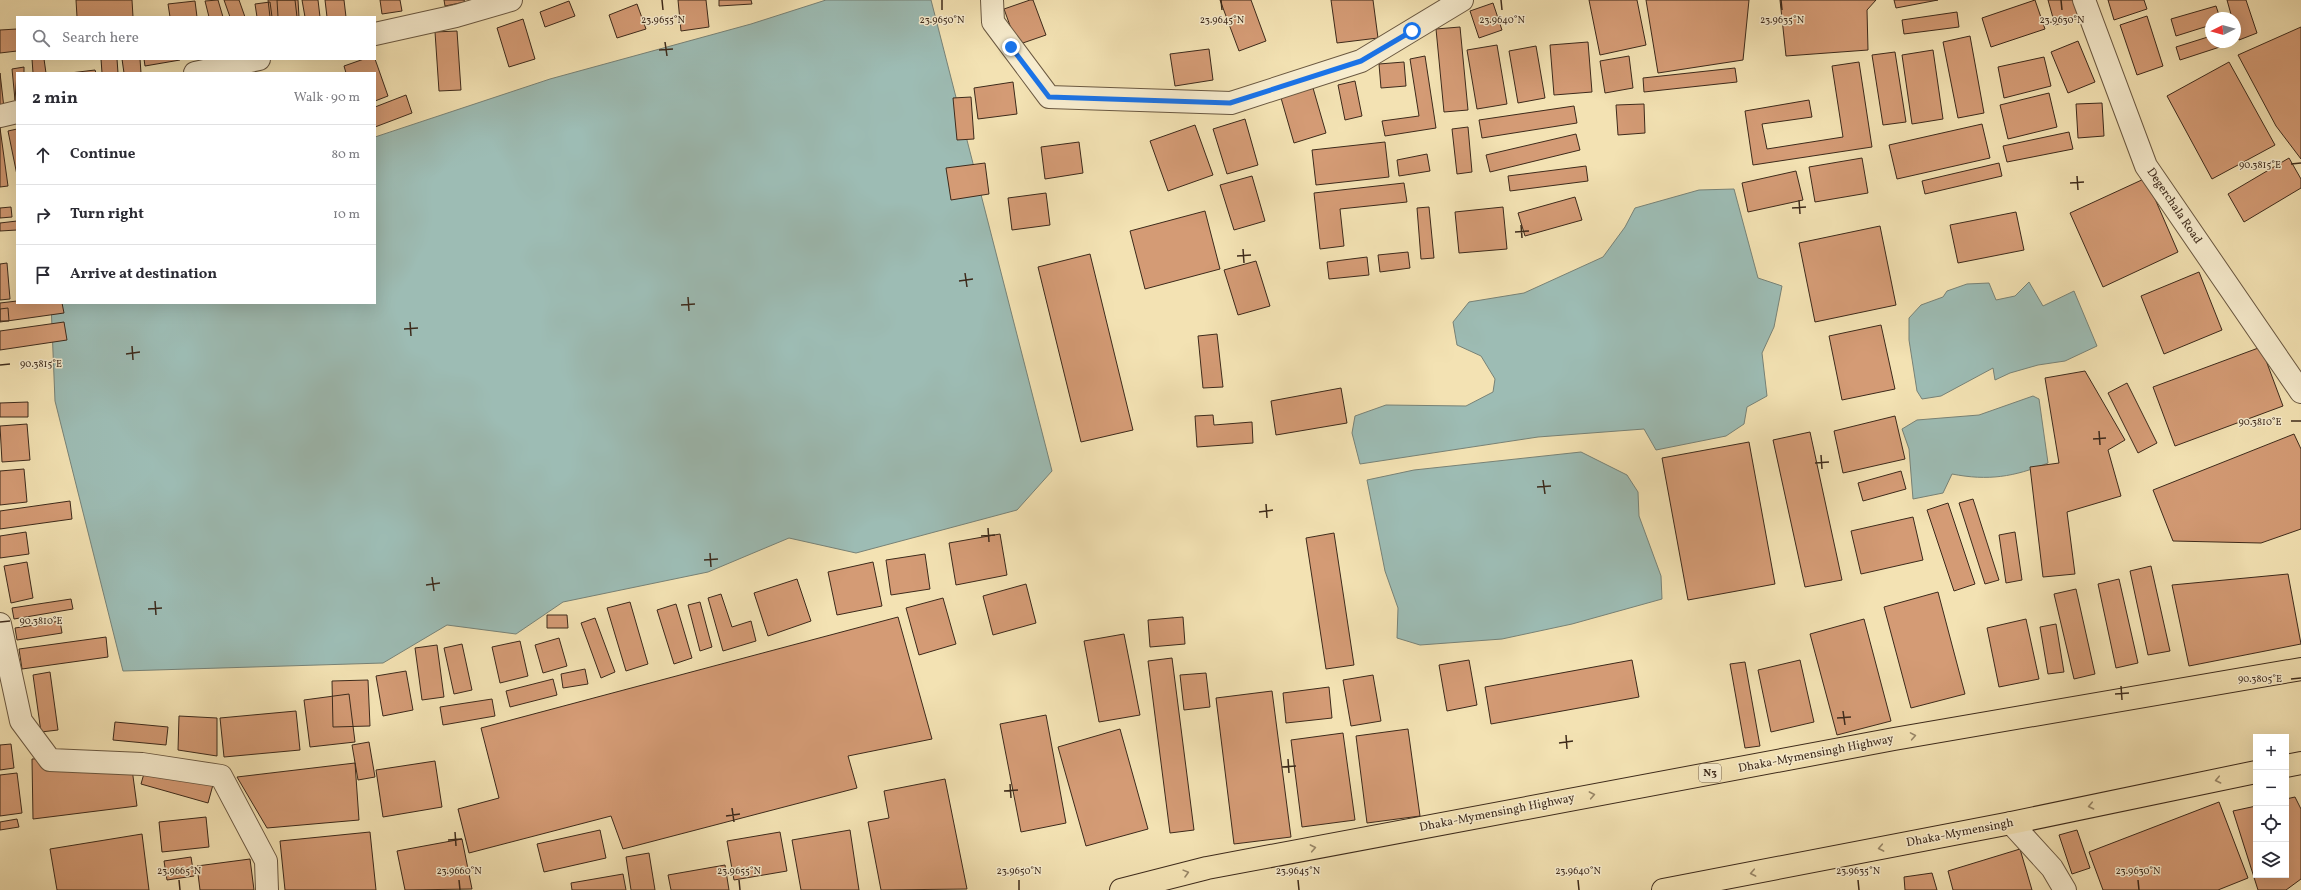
<!DOCTYPE html>
<html lang="en">
<head>
<meta charset="utf-8">
<style>
  body { margin:0; font-family:Vollkorn,serif; background:#f7f7f7; color:#2b2b33 }
  .controls { position:absolute; right:12px; bottom:12px; display:grid; overflow:hidden; border-radius:0px; box-shadow:0 4px 16px #0002 }
  .controls button { width:36px; height:36px; display:grid; place-items:center; padding:0; border:0; border-bottom:1px solid #e1e1e2; background:#fff; color:#2b2b33; font:20px sans-serif }
  .compass { position:absolute; left:2205px; top:12px; width:36px; height:36px; border-radius:50%; background:#fff; box-shadow:0 4px 16px #0002; rotate:265deg }
  .stop { position:absolute; width:12px; height:12px; margin:-9px; border:3px solid #1a73e8; border-radius:50%; background:#fff }
  .stop.end { background:#1a73e8; border-color:#fff; box-shadow:0 1px 4px #0008 }
  .list { margin:0; padding:0; list-style:none }
  h2 { display:flex; justify-content:space-between; align-items:center; height:52px; margin:0; padding:0 16px; font-size:17px }
  h2 small { font-size:13px; font-weight:400; color:#7c7c81 }
  .list li { display:grid; grid-template-columns:26px 1fr auto; gap:12px; align-items:center; box-sizing:border-box; height:60px; padding:0 16px; border-top:1px solid #e1e1e2 }
  .list b { display:block; font-size:15px; white-space:nowrap }
  .list em { font-size:13px; font-style:normal; color:#7c7c81 }
  .icon { flex:none; width:22px; height:22px; fill:none; stroke:currentColor; stroke-width:2; stroke-linecap:round; stroke-linejoin:round }
  .map { position:relative; flex:none; width:2301px; height:890px; overflow:hidden }
  .search { position:absolute; background:#fff; box-shadow:0 4px 16px #0002; left:16px; top:16px; width:360px; height:44px; display:flex; align-items:center; gap:10px; box-sizing:border-box; padding:0 14px; border-radius:0px; color:#7c7c81; font-size:15px }
  .panel { position:absolute; background:#fff; box-shadow:0 4px 16px #0002; left:16px; top:72px; width:360px; height:232px; border-radius:0px }
  .map>svg:first-child { display:block }
  .water { fill:#9dbcb4; stroke:#778277 }
  .building { fill:#d49b75; stroke:#3d2a1b }
  .lines { fill:none; stroke-linecap:round; stroke-linejoin:round }
  .street-casing { stroke:#6a5841; stroke-width:24 }
  .highway-casing { stroke:#3d2a1b; stroke-width:24 }
  .street { stroke:#f7ecce; stroke-width:22 }
  .highway { stroke:#f3e2b3; stroke-width:22 }
  .oneway { stroke:#988667 }
  .route { stroke:#1a73e8; stroke-width:5 }
  .ticks { fill:none; stroke:#3d2a1b; stroke-width:1.5 }
  .labels { text-anchor:middle; dominant-baseline:central; stroke-width:3; stroke-linejoin:round; paint-order:stroke }
  .shield { fill:#f7ecce; stroke:#756451; stroke-width:1 }
  .shield-label { font-size:11px; font-weight:bold; fill:#3d2a1b }
  .street-label { font-size:12px; fill:#3d2a1b; stroke:#f7ecce }
  .ticks-label { font-size:10px; text-anchor:middle; fill:#3d2a1b; stroke:#f7ecce; stroke-width:3; stroke-linejoin:round; paint-order:stroke }
</style>
</head>
<body>
<div class="map">
<svg width="2301" height="890" viewBox="0 0 2301 890">
  <rect width="100%" height="100%" fill="#f3e2b3"/>
  <filter id="stains"><feTurbulence type="fractalNoise" baseFrequency=".005" numOctaves="4"/><feColorMatrix values="0 0 0 0 .2 0 0 0 0 .09 0 0 0 0 .02 0 0 0 .5 -.17"/></filter>
  <radialGradient id="worn" r=".72"><stop offset=".6" stop-color="#630" stop-opacity="0"/><stop offset="1" stop-color="#630" stop-opacity=".3"/></radialGradient>
  <path class="water" d="M826,0H931L1052,471L1017,510L856,553L789,538L708,572L563,602L516,634L447,625L383,663L123,671L55,401L51,303H375V137L550,79L751,24Z
    M1734,189L1758,278L1782,286L1774,327L1762,353L1767,396L1747,407L1744,424L1726,436L1656,450L1644,429L1538,437L1360,464L1352,433L1355,416L1386,405L1466,406L1493,392L1495,379L1481,356L1457,345L1453,322L1469,302L1524,293L1603,257L1625,227L1635,208L1699,190Z
    M2029,282L2043,306L2074,291L2097,346L2065,361L2038,365L2010,373L1995,380L1993,368L1941,396L1922,399L1917,391L1909,340V318L1921,305L1943,297L1947,291L1967,284L1989,283L1996,300L2015,296Z
    M2033,396L2039,399L2048,463C2014,477 1988,481 1952,474L1943,493L1913,499L1909,449L1902,429L1917,420L1979,415Z
    M1581,452L1627,475L1638,492L1639,516L1661,576L1662,599L1572,624L1502,639L1420,645L1397,638L1398,608L1385,571L1367,480L1414,470Z"/>
  <path class="building" d="M76,0H132L133,17H77Z
    M218,0L223,17H209L205,1Z
    M224,0H239L245,17H230Z
    M268,0H295L297,17H270Z
    M277,0H298L299,17H278Z
    M302,0H318L320,17H305Z
    M325,0H344L346,17H327Z
    M380,0H400L402,11L382,14Z
    M444,0H464L465,2L445,6Z
    M678,0H706L709,27L681,31Z
    M719,0H751L752,4L719,6Z
    M1030,0H1033L1046,35L1017,45L1004,9Z
    M1220,0H1251L1266,41L1239,51Z
    M1331,0H1373L1378,38L1337,43Z
    M1589,0H1637L1646,45L1600,55Z
    M1646,0H1749L1743,60L1658,73Z
    M1780,0H1876L1867,10L1868,50L1786,56Z
    M1894,0H1938L1896,8Z
    M2035,0L2045,29L1991,47L1982,18Z
    M2048,0H2074L2079,18L2055,25Z
    M2108,0H2144L2147,9L2114,20Z
    M2227,0H2246L2257,33L2239,40L2235,18H2232Z
    M195,1L197,17H170L168,4Z
    M569,1L575,16L545,27L540,12Z
    M270,2L272,17H257L255,4Z
    M1493,3L1502,30L1479,38L1470,11Z
    M637,4L646,29L617,38L609,15Z
    M2216,6L2220,18H2211V25L2176,36L2171,19Z
    M1957,12L1959,27L1904,34L1902,20Z
    M2147,16L2163,66L2137,75L2120,25Z
    M523,19L535,59L509,67L497,28Z
    M1460,27L1468,110L1444,112L1436,29Z
    M2301,27V159L2276,126L2238,55Z
    M17,29V51L0,53V30Z
    M457,31L461,90L439,91L435,32Z
    M1970,36L1984,113L1958,118L1943,42Z
    M2211,36V42L2229,44L2180,60L2176,47Z
    M2078,41L2095,82L2068,93L2051,52Z
    M1588,42L1592,92L1554,95L1550,45Z
    M1497,45L1507,104L1477,109L1467,50Z
    M1536,46L1545,98L1518,103L1509,51Z
    M1209,49L1213,80L1175,86L1170,54Z
    M1933,50L1943,119L1912,124L1902,55Z
    M1895,52L1906,122L1883,125L1872,55Z
    M1425,56L1436,128L1385,136L1382,121L1419,116L1410,59Z
    M1629,56L1633,88L1605,93L1600,61Z
    M2044,57L2051,86L2004,98L1998,67Z
    M32,59H44L46,73H33Z
    M101,59H117L118,73H102Z
    M122,59H140L141,73H124Z
    M144,59H180V60L145,66Z
    M364,59H375L388,96L375,101V73H346L344,66Z
    M1404,62L1406,86L1381,88L1379,64Z
    M1859,62L1872,147L1753,165L1745,111L1809,100L1812,117L1762,124L1767,149L1843,137L1832,66Z
    M2229,62L2275,145L2212,179L2167,96Z
    M24,67V73H17L15,100L12,69Z
    M1735,68L1737,82L1644,92L1643,78Z
    M95,70L96,73H70Z
    M0,73L4,108H0Z
    M1355,81L1362,116L1345,120L1338,85Z
    M1013,82L1017,114L978,119L974,88Z
    M1313,88L1326,133L1294,143L1281,98Z
    M2049,93L2057,127L2008,139L2000,105Z
    M406,95L412,113L375,127V107Z
    M971,97L974,139L957,140L953,98Z
    M2102,103L2104,136L2078,138L2076,104Z
    M1644,104L1645,133L1618,135L1616,105Z
    M1574,106L1577,123L1482,138L1479,120Z
    M1245,119L1258,165L1227,174L1213,129Z
    M1982,124L1990,158L1897,179L1889,145Z
    M1195,125L1213,175L1168,191L1150,141Z
    M1468,127L1472,172L1457,174L1452,129Z
    M0,128L8,186L0,187Z
    M17,129V175L8,131Z
    M2069,132L2073,149L2007,162L2003,146Z
    M1576,134L1580,150L1490,172L1486,155Z
    M1079,142L1083,173L1045,179L1041,147Z
    M1385,142L1389,177L1316,185L1312,150Z
    M1427,154L1430,171L1399,176L1397,160Z
    M1862,158L1868,193L1815,202L1809,167Z
    M2289,158L2301,179V188L2244,222L2228,194Z
    M985,163L989,194L951,200L946,168Z
    M1999,163L2002,176L1925,194L1922,181Z
    M1586,166L1588,181L1510,191L1508,176Z
    M1796,171L1803,200L1748,212L1742,183Z
    M1252,176L1265,221L1234,230L1220,185Z
    M2146,178L2178,252L2103,287L2070,213Z
    M1404,183L1407,202L1340,209L1344,246L1320,249L1314,193Z
    M1046,193L1050,225L1012,230L1008,198Z
    M1575,197L1582,220L1525,236L1518,213Z
    M11,207L12,217L0,218V208Z
    M1429,207L1434,258L1421,259L1417,208Z
    M1503,207L1507,249L1459,253L1455,212Z
    M1205,211L1220,269L1145,289L1130,231Z
    M2016,212L2024,250L1958,263L1950,225Z
    M17,221V230L0,231V223Z
    M1880,226L1896,305L1815,322L1799,243Z
    M1408,252L1410,268L1380,272L1378,255Z
    M1090,254L1133,430L1081,442L1038,267Z
    M1367,257L1369,275L1329,279L1327,262Z
    M1256,261L1270,306L1238,315L1224,270Z
    M7,263L10,299L0,300V264Z
    M2199,272L2222,330L2164,354L2141,296Z
    M17,301V303H62L64,313L0,322V303Z
    M8,308L9,321H0V309Z
    M64,322L67,340L0,350V331Z
    M1881,325L1895,389L1842,400L1829,336Z
    M1217,334L1223,387L1203,388L1198,336Z
    M2261,347L2283,406L2175,446L2153,387Z
    M2085,371L2125,440L2108,450L2121,496L2067,512L2075,574L2043,577L2030,467L2059,463L2045,378Z
    M2127,383L2157,443L2138,453L2108,393Z
    M1341,388L1347,423L1276,435L1271,401Z
    M28,402V417H0V403Z
    M1213,415L1214,425L1252,422L1253,443L1197,447L1195,416Z
    M1895,416L1905,459L1843,473L1834,431Z
    M27,424L30,460L2,462L0,426Z
    M1810,432L1842,580L1805,587L1773,440Z
    M2294,434L2301,449V529L2261,543L2173,541L2153,490Z
    M1749,442L1775,584L1688,600L1662,458Z
    M24,469L27,502L0,505V471Z
    M1901,471L1906,489L1863,501L1858,483Z
    M1973,499L1999,580L1985,584L1959,503Z
    M70,501L72,519L0,529V511Z
    M1948,503L1975,584L1954,591L1927,510Z
    M1913,517L1923,560L1861,574L1851,531Z
    M26,532L29,554L0,558V536Z
    M2015,532L2022,580L2006,583L1999,535Z
    M1334,533L1354,665L1326,669L1306,538Z
    M1000,534L1007,575L956,585L949,543Z
    M925,554L930,589L891,595L886,560Z
    M27,562L33,598L11,603L4,566Z
    M873,562L882,606L837,615L828,572Z
    M2151,566L2170,651L2148,655L2130,571Z
    M2288,574L2301,644L2189,666L2172,585Z
    M797,579L811,621L768,636L754,593Z
    M2119,579L2138,663L2116,668L2098,584Z
    M1026,584L1036,623L993,635L983,596Z
    M2076,589L2095,674L2074,679L2054,594Z
    M1938,592L1965,694L1911,708L1884,607Z
    M721,594L732,627L751,621L756,641L723,651L708,598Z
    M943,598L956,644L919,655L906,608Z
    M71,599L73,609L14,619L12,608Z
    M630,602L648,664L626,671L607,608Z
    M700,602L712,647L700,651L688,605Z
    M676,604L692,658L674,664L657,610Z
    M547,615H567L568,628H547Z
    M898,617L932,739L848,756L857,788L623,849L611,816L469,853L458,809L499,798L481,728Z
    M1183,617L1185,644L1150,647L1148,620Z
    M595,618L615,672L601,678L581,623Z
    M1864,619L1891,721L1837,735L1810,634Z
    M2026,619L2039,679L1999,687L1987,628Z
    M60,621L62,633L17,640L15,628Z
    M2056,624L2064,672L2048,674L2040,627Z
    M1124,634L1140,715L1099,722L1084,641Z
    M106,637L108,657L22,669L19,649Z
    M559,638L567,666L543,673L535,645Z
    M520,641L528,676L500,683L492,647Z
    M462,644L472,690L454,694L444,648Z
    M437,645L444,697L422,700L415,648Z
    M1172,658L1194,830L1170,833L1148,661Z
    M1469,660L1477,705L1447,711L1439,665Z
    M1632,660L1639,697L1491,724L1485,687Z
    M1800,660L1814,722L1771,732L1758,670Z
    M1745,662L1760,746L1745,748L1730,664Z
    M585,669L588,684L563,688L561,674Z
    M406,671L413,710L383,716L376,676Z
    M50,672L58,730L41,732L33,675Z
    M1206,673L1210,707L1184,710L1180,675Z
    M1373,675L1381,721L1351,726L1343,680Z
    M553,679L557,695L510,707L506,691Z
    M368,680L370,726L333,727L332,681Z
    M1329,687L1332,718L1286,723L1283,693Z
    M1272,691L1291,837L1234,844L1216,698Z
    M349,694L355,742L310,747L304,700Z
    M492,699L495,716L443,725L440,707Z
    M296,711L300,750L224,757L220,718Z
    M1046,715L1066,823L1021,832L1000,724Z
    M179,716L217,718V756L178,750Z
    M115,722L168,727L166,745L113,740Z
    M1120,729L1148,829L1086,846L1058,747Z
    M1408,729L1420,816L1367,823L1356,736Z
    M1343,733L1355,820L1302,827L1291,740Z
    M369,742L375,777L358,780L352,745Z
    M11,744L14,768L0,770V745Z
    M130,754L137,806L33,819L32,759Z
    M435,761L442,807L383,817L376,770Z
    M147,763L214,781L208,803L141,784Z
    M355,763L359,820L267,828L237,777Z
    M17,773L22,813L0,816V775Z
    M945,779L967,889L881,890L868,822L889,818L884,791Z
    M2295,797L2301,809V879L2286,890H2258L2233,811L2256,806V875H2286V799Z
    M2219,802L2248,878L2218,890H2103L2089,852Z
    M206,817L209,847L162,852L159,822Z
    M17,819L19,827L0,830V822Z
    M600,830L606,858L544,872L537,844Z
    M850,830L859,890H801L792,840Z
    M2077,830L2090,868L2072,874L2059,835Z
    M370,832L376,890H285L280,841Z
    M780,832L787,871L734,880L727,841Z
    M142,834L149,890H57L50,849Z
    M462,839L472,889L405,890L397,851Z
    M2020,849L2032,890H1953L1948,871Z
    M649,853L655,890H631L626,857Z
    M191,857L194,876L167,880L164,861Z
    M250,859L254,890H200L197,866Z
    M725,865L729,890H671L668,875Z
    M1932,873L1937,890H1905L1904,877Z
    M623,874L626,890H572L571,883Z"/>
  <g class="lines">
    <defs>
      <path id="street" d="M992,0L993,22L1049,97L1231,103L1361,61L1462,0
        M2084,0L2146,166L2301,392
        M375,34L456,16L511,0
        M195,73L259,59
        M0,116L17,112
        M0,624L21,721L50,760L142,764L221,776L266,861L267,890
        M2011,823L2052,868L2065,890"/>
      <path id="highway" d="M2286,766L2301,763
        M1121,890L1207,868L1894,739L2301,669
        M1663,890L2011,823L2256,772"/>
    </defs>
    <use href="#street" class="street-casing"/>
    <use href="#highway" class="highway-casing"/>
    <use href="#street" class="street"/>
    <use href="#highway" class="highway"/>
  </g>
  <defs><path id="oneway-chevron" d="M-2-3.5L2.5 0L-2 3.5" fill="none" stroke-width="1.6" stroke-linecap="round" stroke-linejoin="round"/></defs>
  <g class="oneway">
    <use href="#oneway-chevron" transform="translate(1913 736) rotate(-10)"/>
    <use href="#oneway-chevron" transform="translate(2218 780) rotate(168)"/>
    <use href="#oneway-chevron" transform="translate(1592 795) rotate(-11)"/>
    <use href="#oneway-chevron" transform="translate(2091 806) rotate(168)"/>
    <use href="#oneway-chevron" transform="translate(1313 848) rotate(-11)"/>
    <use href="#oneway-chevron" transform="translate(1881 848) rotate(169)"/>
    <use href="#oneway-chevron" transform="translate(1186 873) rotate(-15)"/>
    <use href="#oneway-chevron" transform="translate(1753 873) rotate(169)"/>
  </g>
  <g class="lines">
    <path class="route" d="M1011,47L1049,97L1230,103L1361,61L1412,31"/>
  </g>
  <path class="ticks" d="M662,0L663,10M942,0V10M1221,0L1222,10M1501,0L1502,10M1781,0L1782,10M2061,0L2062,10M665,42L667,56M659,50L673,49M2291,164L2301,163M2077,176L2078,190M2070,183L2084,182M1799,200L1800,214M1792,208L1806,207M1521,225L1522,238M1515,232L1529,231M1243,249L1244,263M1237,256L1251,255M965,273L967,287M959,281L973,279M688,297L689,311M681,305L695,304M410,322L411,336M404,329L418,328M132,346L133,360M126,354L140,352M0,365L10,364M2291,421H2301M2099,431L2100,445M2093,439L2106,438M1821,455L1822,469M1815,463L1829,462M1543,480L1545,494M1537,487L1551,486M1266,504L1267,518M1259,512L1273,510M988,528L989,542M981,536L995,535M710,553L711,567M704,560L718,559M432,577L434,591M426,585L440,583M155,601L156,615M148,609L162,608M0,622L10,621M2291,679L2301,678M2121,686L2122,700M2115,694L2129,693M1843,711L1845,725M1837,718L1851,717M1566,735L1567,749M1559,743L1573,741M1288,759L1289,773M1282,767L1296,766M1010,784L1011,798M1004,791L1018,790M732,808L734,822M726,816L740,814M455,832L456,846M448,840L462,839M179,880L180,890M459,880L460,890M739,880L740,890M1019,880V890M1298,880L1299,890M1578,880L1579,890M1858,880L1859,890M2138,880L2139,890"/>
  <g class="labels">
    <rect class="shield" x="1699" y="764" width="22" height="18" rx="3"/>
    <g class="shield-label">
      <text x="1710" y="773">N3</text>
    </g>
    <g class="street-label">
      <text transform="translate(2174 206) rotate(56)">Degerchala Road</text>
      <text transform="translate(1816 754) rotate(-11)">Dhaka-Mymensingh Highway</text>
      <text transform="translate(1497 813) rotate(-11)">Dhaka-Mymensingh Highway</text>
      <text transform="translate(1960 833) rotate(-11)">Dhaka-Mymensingh</text>
    </g>
  </g>
  <g class="ticks-label">
    <text x="663" y="23">23.9655°N</text>
    <text x="942" y="23">23.9650°N</text>
    <text x="1222" y="23">23.9645°N</text>
    <text x="1502" y="23">23.9640°N</text>
    <text x="1782" y="23">23.9635°N</text>
    <text x="2062" y="23">23.9630°N</text>
    <text x="2260" y="168">90.3815°E</text>
    <text x="41" y="367">90.3815°E</text>
    <text x="2260" y="425">90.3810°E</text>
    <text x="41" y="624">90.3810°E</text>
    <text x="2260" y="682">90.3805°E</text>
    <text x="179" y="874">23.9665°N</text>
    <text x="459" y="874">23.9660°N</text>
    <text x="739" y="874">23.9655°N</text>
    <text x="1019" y="874">23.9650°N</text>
    <text x="1298" y="874">23.9645°N</text>
    <text x="1578" y="874">23.9640°N</text>
    <text x="1858" y="874">23.9635°N</text>
    <text x="2138" y="874">23.9630°N</text>
  </g>
  <rect width="100%" height="100%" filter="url(#stains)"/>
  <rect width="100%" height="100%" fill="url(#worn)"/>
</svg>
<div class="controls">
<button>+</button>
<button>−</button>
<button><svg class="icon" aria-label="locate" viewBox="0 0 24 24"><circle cx="12" cy="12" r="6"/><path d="M12 2v4M12 18v4M2 12h4M18 12h4"/></svg></button>
<button><svg class="icon" aria-label="layers" viewBox="0 0 24 24"><path d="M12 4l9 5-9 5-9-5zM3 14l9 5 9-5"/></svg></button>
</div>
<svg class="compass" viewBox="-18 -18 36 36"><path d="M0-13l5 13h-10z" fill="#e53935"/><path d="M0 13l5-13h-10z" fill="#7c7c81"/></svg>
<div class="stop" style="left:1412px;top:31px"></div>
<div class="stop end" style="left:1011px;top:47px"></div>
<div class="search"><svg class="icon" aria-label="search" viewBox="0 0 24 24"><circle cx="10" cy="10" r="6"/><path d="M15 15l6 6"/></svg>Search here</div>
<section class="panel">
<h2>2 min<small>Walk · 90 m</small></h2>
<ul class="list">
<li><svg class="icon" aria-label="ahead" viewBox="0 0 24 24"><path d="M12 20V5M6 11l6-6 6 6"/></svg><div><b>Continue</b></div><em>80 m</em></li>
<li><svg class="icon" aria-label="right" viewBox="0 0 24 24"><path d="M7 20v-9h11M14 6l5 5-5 5"/></svg><div><b>Turn right</b></div><em>10 m</em></li>
<li><svg class="icon" aria-label="arrive" viewBox="0 0 24 24"><path d="M6 21V4h12l-3 4 3 4H6"/></svg><div><b>Arrive at destination</b></div></li>
</ul>
</section>
</div>
</body>
</html>
